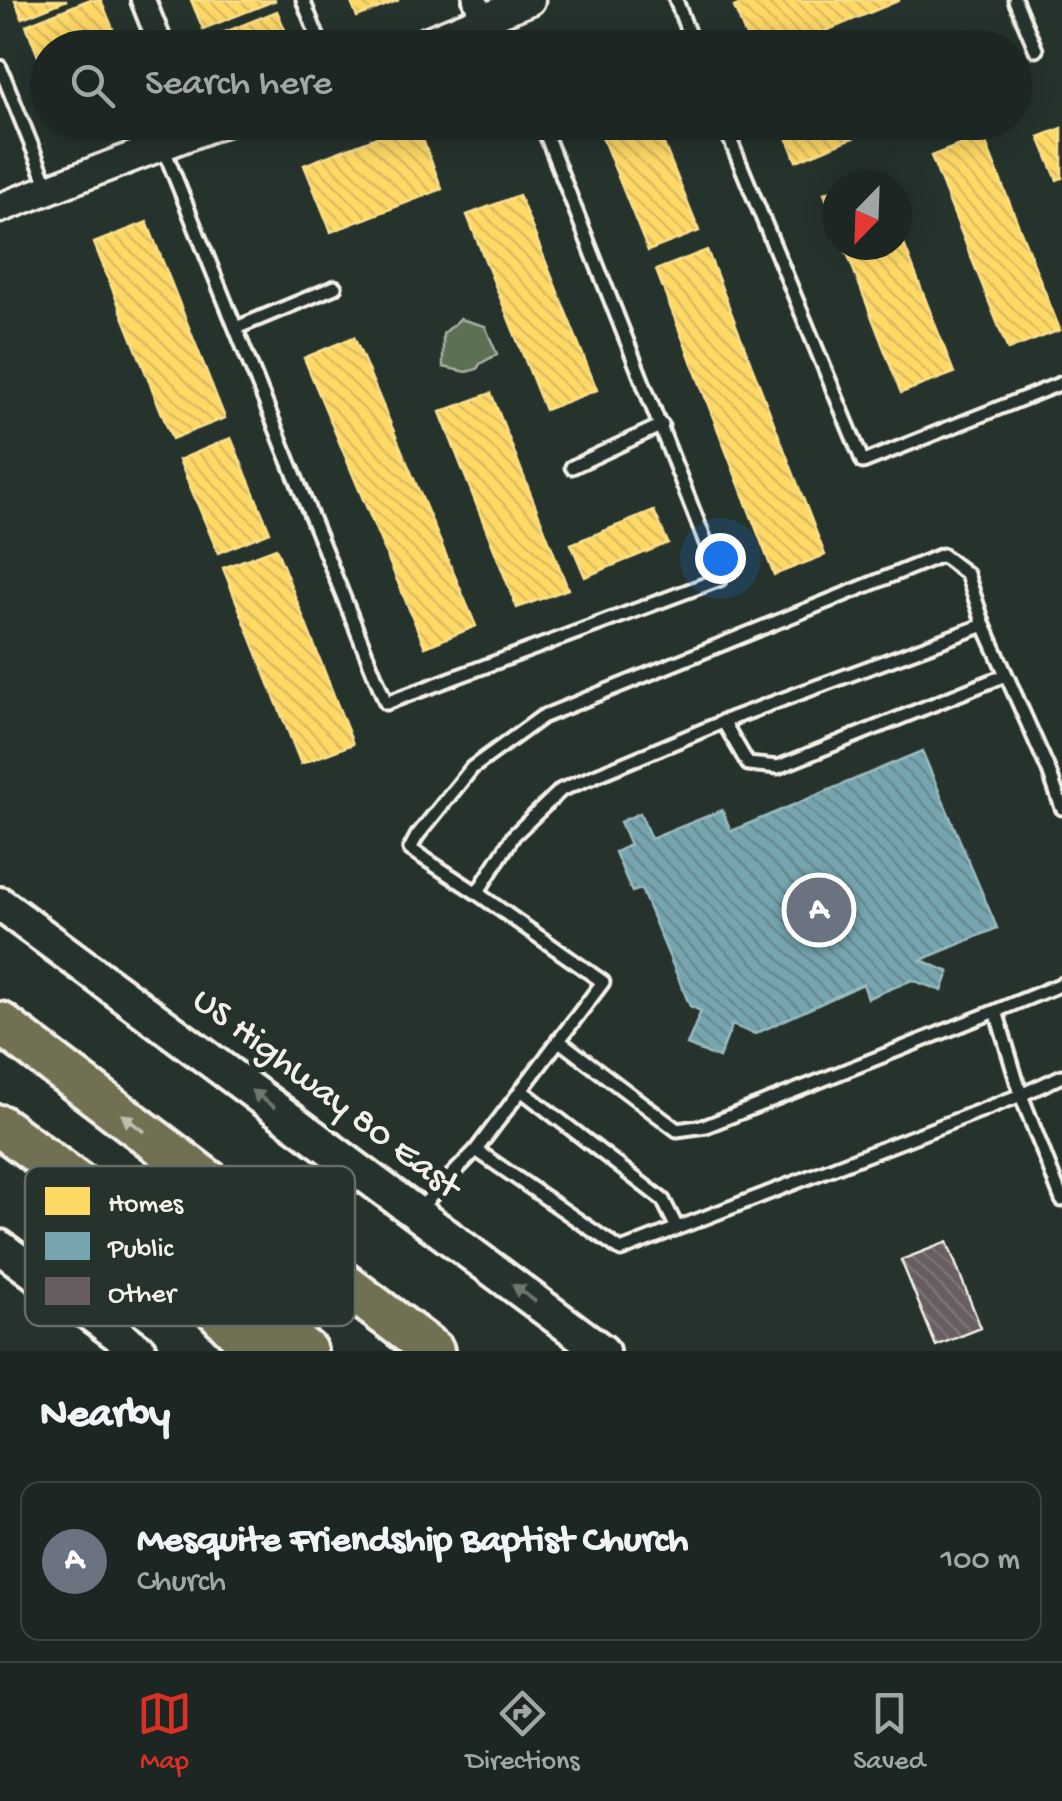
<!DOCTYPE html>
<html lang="en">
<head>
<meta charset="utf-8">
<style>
  body { margin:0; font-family:"Gochi Hand",sans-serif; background:#29322f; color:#f1f3f6 }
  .compass { position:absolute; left:822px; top:170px; width:90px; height:90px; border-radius:50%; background:#1c2622; box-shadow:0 5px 25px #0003; rotate:203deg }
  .you { position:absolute; left:720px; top:558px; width:35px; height:35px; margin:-25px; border:8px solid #fff; border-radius:50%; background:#1a73e8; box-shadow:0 0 0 15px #1a73e833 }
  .badge { display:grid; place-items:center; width:65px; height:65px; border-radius:50%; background:#d93025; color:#fff; font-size:32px; font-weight:700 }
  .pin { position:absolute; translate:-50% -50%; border:5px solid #fff; box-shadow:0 2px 10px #0006 }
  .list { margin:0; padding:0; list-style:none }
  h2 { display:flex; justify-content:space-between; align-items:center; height:130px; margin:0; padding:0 40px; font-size:42px }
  h2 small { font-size:32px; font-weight:400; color:#a0a5a5 }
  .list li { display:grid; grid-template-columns:65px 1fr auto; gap:30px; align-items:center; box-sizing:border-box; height:160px; margin:0 20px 20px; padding:0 20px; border:2px solid #3a4340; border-radius:20px }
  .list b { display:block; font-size:38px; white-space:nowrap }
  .list p { margin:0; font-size:32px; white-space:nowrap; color:#a0a5a5 }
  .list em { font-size:32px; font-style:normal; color:#a0a5a5 }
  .icon { flex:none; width:55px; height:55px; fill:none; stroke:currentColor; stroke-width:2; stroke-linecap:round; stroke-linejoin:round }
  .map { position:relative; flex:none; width:1062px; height:1351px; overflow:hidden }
  .search { position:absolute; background:#1c2622; box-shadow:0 5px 25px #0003; left:30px; right:30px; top:30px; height:110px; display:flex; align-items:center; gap:25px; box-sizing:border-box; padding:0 35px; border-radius:55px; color:#a0a5a5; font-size:38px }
  .sheet { height:310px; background:#1c2622 }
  nav { display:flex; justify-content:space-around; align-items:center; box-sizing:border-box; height:140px; border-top:2px solid #3a4340; background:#1c2622; font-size:28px; color:#a0a5a5 }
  nav a { display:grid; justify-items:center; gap:5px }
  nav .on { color:#d93025 }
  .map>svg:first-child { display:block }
  .park { fill:#5b7054; stroke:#a8b09e; stroke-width:2.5 }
  .homes { fill:url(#homes-back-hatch); stroke:#fce08d; stroke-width:2.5 }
  .public { fill:url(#public-back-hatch); stroke:#9cbcc0; stroke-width:2.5 }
  .building { fill:url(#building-back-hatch); stroke:#f4f1e8; stroke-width:2.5 }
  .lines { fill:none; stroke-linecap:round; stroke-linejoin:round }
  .service-casing { stroke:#f4f1e8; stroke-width:19 }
  .minor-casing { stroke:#f4f1e8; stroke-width:30 }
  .tertiary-casing { stroke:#f4f1e8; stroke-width:35 }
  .secondary-casing { stroke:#f4f1e8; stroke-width:40 }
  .motorway-casing { stroke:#f4f1e8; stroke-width:48 }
  .service { stroke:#26332d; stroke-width:11 }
  .minor { stroke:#26332d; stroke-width:22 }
  .tertiary { stroke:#26332d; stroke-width:28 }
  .secondary { stroke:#26332d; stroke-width:32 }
  .motorway { stroke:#716f52; stroke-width:40 }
  .oneway { fill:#6e766e }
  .oneway2 { fill:#c0bdac }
  .labels { text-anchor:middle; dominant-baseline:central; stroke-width:10; stroke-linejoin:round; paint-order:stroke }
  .street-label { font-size:38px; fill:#f4f1e8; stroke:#26332d }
  .key { fill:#26332d; stroke:#646c65; stroke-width:2.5 }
  .key-label { font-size:28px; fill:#f4f1e8 }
</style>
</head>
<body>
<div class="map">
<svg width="1062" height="1351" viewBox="0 0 1062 1351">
  <defs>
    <pattern id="homes-back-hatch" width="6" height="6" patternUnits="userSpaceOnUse" patternTransform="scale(2.5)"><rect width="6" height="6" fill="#ffd966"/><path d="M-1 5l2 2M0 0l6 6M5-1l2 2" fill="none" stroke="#dbbc60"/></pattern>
    <pattern id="public-back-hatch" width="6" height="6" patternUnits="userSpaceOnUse" patternTransform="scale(2.5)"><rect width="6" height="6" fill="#76a5af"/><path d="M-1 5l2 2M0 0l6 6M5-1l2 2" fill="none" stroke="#688990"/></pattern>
    <pattern id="building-back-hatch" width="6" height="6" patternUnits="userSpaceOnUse" patternTransform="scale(2.5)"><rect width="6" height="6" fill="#685d60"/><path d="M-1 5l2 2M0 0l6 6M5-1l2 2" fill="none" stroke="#7e7577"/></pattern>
  </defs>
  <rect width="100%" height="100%" fill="#26332d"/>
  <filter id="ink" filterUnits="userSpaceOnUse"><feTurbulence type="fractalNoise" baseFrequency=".01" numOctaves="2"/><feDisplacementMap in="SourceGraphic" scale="20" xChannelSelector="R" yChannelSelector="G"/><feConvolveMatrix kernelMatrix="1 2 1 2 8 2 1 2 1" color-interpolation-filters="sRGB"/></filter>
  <g filter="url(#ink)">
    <path class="park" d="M460,319L485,326L497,354L480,364L477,369L466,372L443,367V334Z"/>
    <path class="homes" d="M15,0H67L22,18Z
      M88,0H101L113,29L68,48H48V56L39,59L26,25Z
      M191,0H276L203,29Z
      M350,0H399L357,17Z
      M751,0H900L785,48H751L734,7Z
      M277,11L291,44L282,48H212L208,39Z
      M970,30L976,48H927Z
      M416,122L442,189L331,232L304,165Z
      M596,122H655L699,231L648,251Z
      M781,122H892L796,161Z
      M1062,128V178L1057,180L1039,137Z
      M983,136L1060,330L1008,350L931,156Z
      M837,188V227L824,193Z
      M519,195L597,390L545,410L467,215Z
      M147,222L225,418L172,439L94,243Z
      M897,226L954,373L901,393L844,245H897Z
      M707,250L825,555L774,575L656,270Z
      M354,337L476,626L425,647L304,358Z
      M491,393L568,589L517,608L440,412Z
      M231,438L270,532L218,553L179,460Z
      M654,511L668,543L585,577L571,544Z
      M276,548L353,744L301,764L223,568Z"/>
    <path class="public" d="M922,751L997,928L921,960L949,972L942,991L912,980L868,998L863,984L755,1034L732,1025L719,1058L687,1045L701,1011L690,1006L641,889L632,892L615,852L630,845L620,822L640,813L651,839L722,810L731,831Z"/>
    <path class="building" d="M947,1242L981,1328L936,1346L901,1260Z"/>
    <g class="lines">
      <defs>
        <path id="service" d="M303,0L322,48
          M676,0L694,48
          M1015,0L1036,50
          M483,19L503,48
          M0,67L49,189
          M723,122L863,462L1062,383
          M163,147L386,703L720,579L541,122
          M236,328L335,287
          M572,467L662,425
          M723,721L748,764L778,767L1006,675
          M477,893L410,849L417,836L472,768L542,717L942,555L967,574L984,625
          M1062,984L996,1011L1021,1095L1062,1076
          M558,1040L677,1130L706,1126L996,1011
          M521,1090L663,1200L677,1228
          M476,1150L603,982L477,893L514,835L561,790L730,719L984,625L1049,771L1062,808
          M419,1209L476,1150L621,1250L1021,1095L1062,1200"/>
        <path id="minor" d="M143,0L162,48
          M475,0L483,19"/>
        <path id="tertiary" d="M412,48L530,0
          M0,208L223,122"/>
        <path id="secondary" d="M0,904L602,1351
          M0,1247L140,1351"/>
        <path id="motorway" d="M0,1023L433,1351
          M0,1126L133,1224L256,1351
          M216,1285L306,1351"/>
      </defs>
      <use href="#service" class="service-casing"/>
      <use href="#minor" class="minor-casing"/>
      <use href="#tertiary" class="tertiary-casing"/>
      <use href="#secondary" class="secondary-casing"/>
      <use href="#motorway" class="motorway-casing"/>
      <use href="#service" class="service"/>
      <use href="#minor" class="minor"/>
      <use href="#tertiary" class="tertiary"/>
      <use href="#secondary" class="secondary"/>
      <use href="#motorway" class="motorway"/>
    </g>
    <defs><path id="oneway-solid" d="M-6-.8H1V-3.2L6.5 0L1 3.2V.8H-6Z" transform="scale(2.5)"/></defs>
    <g class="oneway">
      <use href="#oneway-solid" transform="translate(263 1099) rotate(-143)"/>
      <use href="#oneway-solid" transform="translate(524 1293) rotate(-143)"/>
    </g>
    <use class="oneway2" href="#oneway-solid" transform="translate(133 1123) rotate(-143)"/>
  </g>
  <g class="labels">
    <g class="street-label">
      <text transform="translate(325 1095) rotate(37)">US Highway 80 East</text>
    </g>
  </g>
  <rect x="25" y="1166" width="330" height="160" rx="15" class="key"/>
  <rect x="45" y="1187" width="45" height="28" fill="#ffd966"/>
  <rect x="45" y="1232" width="45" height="28" fill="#76a5af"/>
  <rect x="45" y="1277" width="45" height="28" fill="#685d60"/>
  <g class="key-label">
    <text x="108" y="1211">Homes</text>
    <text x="108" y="1256">Public</text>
    <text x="108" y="1301">Other</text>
  </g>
</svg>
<svg class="compass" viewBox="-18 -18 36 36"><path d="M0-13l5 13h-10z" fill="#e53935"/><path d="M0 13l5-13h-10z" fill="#a0a5a5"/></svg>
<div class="you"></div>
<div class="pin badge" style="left:819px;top:910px;background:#6b7280">A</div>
<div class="search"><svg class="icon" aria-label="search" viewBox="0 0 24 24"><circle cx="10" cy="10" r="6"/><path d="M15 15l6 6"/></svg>Search here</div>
</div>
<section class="sheet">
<h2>Nearby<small></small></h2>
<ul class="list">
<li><span class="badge" style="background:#6b7280">A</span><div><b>Mesquite Friendship Baptist Church</b><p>Church</p></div><em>100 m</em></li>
</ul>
</section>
<nav>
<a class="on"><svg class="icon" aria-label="map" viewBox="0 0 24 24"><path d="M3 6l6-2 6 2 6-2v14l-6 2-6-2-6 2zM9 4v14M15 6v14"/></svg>Map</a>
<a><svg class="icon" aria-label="directions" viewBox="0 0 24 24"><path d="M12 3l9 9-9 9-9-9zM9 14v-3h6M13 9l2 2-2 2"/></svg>Directions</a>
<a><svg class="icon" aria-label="saved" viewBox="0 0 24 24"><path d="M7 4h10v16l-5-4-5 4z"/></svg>Saved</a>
</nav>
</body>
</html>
